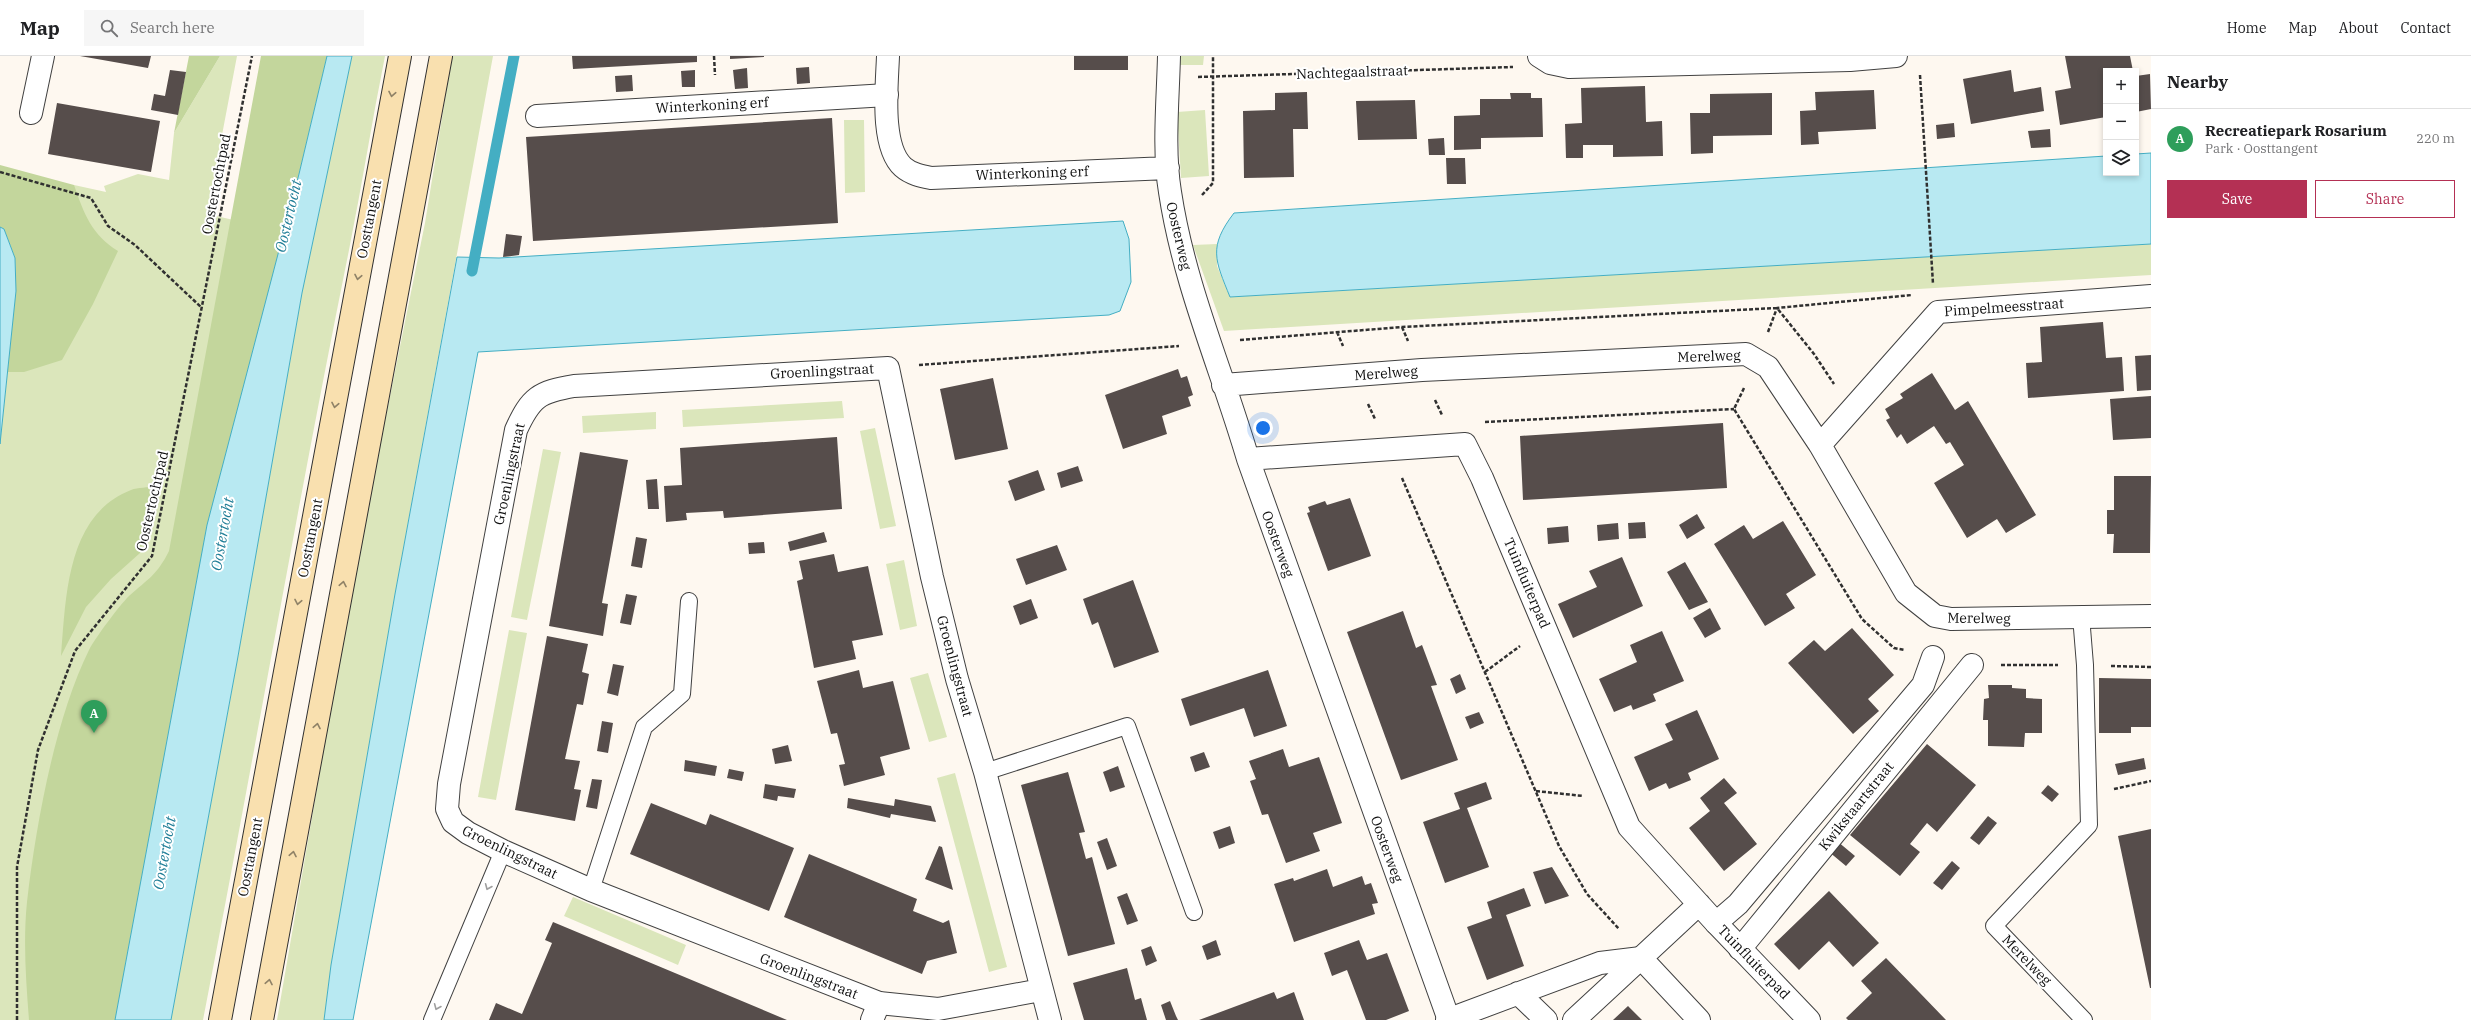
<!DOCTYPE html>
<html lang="en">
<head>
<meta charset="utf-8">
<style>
  body { margin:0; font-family:"IBM Plex Serif",serif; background:#f6f6f6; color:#202124 }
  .controls { position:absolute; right:12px; top:12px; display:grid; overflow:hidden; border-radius:0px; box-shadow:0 2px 6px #0003 }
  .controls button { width:36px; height:36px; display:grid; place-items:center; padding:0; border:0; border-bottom:1px solid #e0e0e0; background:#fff; color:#202124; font:20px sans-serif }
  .you { position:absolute; left:1263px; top:372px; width:14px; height:14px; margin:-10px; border:3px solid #fff; border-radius:50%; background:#1a73e8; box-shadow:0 0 0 6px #1a73e833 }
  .badge { display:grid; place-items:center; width:26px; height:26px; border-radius:50%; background:#b43054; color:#fff; font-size:13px; font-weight:700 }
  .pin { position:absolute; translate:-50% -33px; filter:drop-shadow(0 1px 2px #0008) }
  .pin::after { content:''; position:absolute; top:21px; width:14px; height:12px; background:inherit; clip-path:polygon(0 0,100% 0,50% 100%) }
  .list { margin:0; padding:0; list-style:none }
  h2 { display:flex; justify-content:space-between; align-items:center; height:52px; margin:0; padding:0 16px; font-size:17px }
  h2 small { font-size:13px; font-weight:400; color:#757577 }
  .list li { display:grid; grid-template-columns:26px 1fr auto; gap:12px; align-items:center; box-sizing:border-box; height:60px; padding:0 16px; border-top:1px solid #e0e0e0 }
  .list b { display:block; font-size:15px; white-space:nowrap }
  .list p { margin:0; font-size:13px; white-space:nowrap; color:#757577 }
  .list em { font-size:13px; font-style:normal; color:#757577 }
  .actions { display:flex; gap:8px; padding:12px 16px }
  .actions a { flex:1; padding:9px 0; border:1px solid #b43054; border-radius:0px; text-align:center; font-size:14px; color:#b43054 }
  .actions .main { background:#b43054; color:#fff }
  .icon { flex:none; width:22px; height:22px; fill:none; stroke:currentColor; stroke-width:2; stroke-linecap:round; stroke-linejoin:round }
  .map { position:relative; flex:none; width:2151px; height:964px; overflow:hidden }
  header { display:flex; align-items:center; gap:24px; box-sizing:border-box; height:56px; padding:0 20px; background:#fff; border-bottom:1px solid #e0e0e0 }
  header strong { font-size:19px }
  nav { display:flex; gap:22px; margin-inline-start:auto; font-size:14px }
  .search { width:280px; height:36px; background:#f6f6f6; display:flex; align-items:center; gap:10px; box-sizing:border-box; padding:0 14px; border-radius:0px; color:#757577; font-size:15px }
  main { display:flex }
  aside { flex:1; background:#fff }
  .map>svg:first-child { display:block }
  .green { fill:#dbe6bb }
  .forest { fill:#c3d69c }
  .water { fill:#b8e9f2; stroke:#44aec3 }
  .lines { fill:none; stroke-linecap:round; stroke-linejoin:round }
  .stream { stroke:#44aec3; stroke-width:11 }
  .building { fill:#564d4b }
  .service-casing { stroke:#414141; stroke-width:18 }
  .pedestrian-casing { stroke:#414141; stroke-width:24 }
  .minor-casing { stroke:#414141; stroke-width:24 }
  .secondary-casing { stroke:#303030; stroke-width:24 }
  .path { stroke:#303030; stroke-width:2.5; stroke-dasharray:4 2; stroke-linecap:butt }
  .service { stroke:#fff; stroke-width:16 }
  .pedestrian { stroke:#fff; stroke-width:22 }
  .minor { stroke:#fff; stroke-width:22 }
  .secondary { stroke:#f9e0af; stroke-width:22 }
  .oneway { stroke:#8f8267 }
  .oneway2 { stroke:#9f9f9f }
  .labels { text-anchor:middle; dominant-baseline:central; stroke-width:4; stroke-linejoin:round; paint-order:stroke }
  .street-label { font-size:14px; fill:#0e0e0e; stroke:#fff }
  .water-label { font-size:15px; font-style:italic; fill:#207e97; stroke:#fff }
</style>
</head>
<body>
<header>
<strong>Map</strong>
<div class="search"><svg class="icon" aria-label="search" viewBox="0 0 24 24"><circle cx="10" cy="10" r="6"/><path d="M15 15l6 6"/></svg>Search here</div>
<nav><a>Home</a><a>Map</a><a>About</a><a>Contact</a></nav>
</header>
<main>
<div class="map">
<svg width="2151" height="964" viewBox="0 0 2151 964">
  <rect width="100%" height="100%" fill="#fef8f0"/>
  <path class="green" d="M220,0H237L207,158L283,175L133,964H0V388L16,235L74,129L106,136L104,130L138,118L169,124L174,77Z
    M352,0H385C372,64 362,129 349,194C297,450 253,708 203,964H171L237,606L302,237Z
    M452,0H493L395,538L331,909L324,964H277L330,657L374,419L425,167Z
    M1181,0H1204L1203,9H1180Z
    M1205,54L1209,120L1181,122L1177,56Z
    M844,64H864L865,136L845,137Z
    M1217,188V210L1230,241L2151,188V219L1224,275L1193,189Z
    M842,345L844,362L683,371L682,354Z
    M656,356V373L583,377L582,360Z
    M875,372L896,470L880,473L860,375Z
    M543,393L561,396L527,564L511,561Z
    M904,504L917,570L900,574L886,508Z
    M509,574L527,577L496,744L478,741Z
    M928,617L947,681L929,686L910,622Z
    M955,717L1007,911L989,916L937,722Z
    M573,841L686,889L678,909L564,860Z"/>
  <path class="forest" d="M189,0H220L174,77Z
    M261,0H327L299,118L207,469L115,964H29C26,925 23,885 27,846C36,768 55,663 89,594C96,581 119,550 129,540C148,523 157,519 169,495Z
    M0,109L74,129C84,158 92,179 118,195L93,248L62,304L24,316H7L16,235L15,202L4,173L0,171Z
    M155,430L140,497L111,523L86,551L61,600C66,542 66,459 131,434C138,431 148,432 155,430Z"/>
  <path class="water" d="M327,0H352L302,237L237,606L171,964H115L207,469L299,118Z
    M2151,97V188L1230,241C1215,204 1208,191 1234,157L2106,100V117H2136V98Z
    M1123,165L1129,183L1131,226L1120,255L1109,259L478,296L353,964H324L331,909L395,538L457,201L499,202Z
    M0,171L4,173L15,202L16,235L0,388Z"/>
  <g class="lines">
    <path class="stream" d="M472,215L514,0"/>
  </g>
  <path class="building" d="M80,0H151L148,12Z
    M572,0H697V6L573,13Z
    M730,0H764V1L730,3Z
    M1074,0H1128V14H1074Z
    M2065,0H2130L2133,15H2106V61L2060,69L2055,35L2071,32Z
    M809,11L810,27L797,28L796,12Z
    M747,12L748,32L735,33L733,14Z
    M170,14L186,16L178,59L151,54L154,38L165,40Z
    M695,14V31H682L681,15Z
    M2011,14L2014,36L2041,31L2044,55L1971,68L1963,23Z
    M2150,18L2151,53L2136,56V20Z
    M632,19L633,35L616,36L615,20Z
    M1645,30L1646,66L1662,65L1663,100L1613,101V89H1583V102H1566L1565,68L1582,67L1581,32Z
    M1874,34L1876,73L1818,76L1819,88L1801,89L1800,55L1816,54L1815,36Z
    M1307,36L1308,73H1293L1294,121L1244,122L1243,55L1275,54V37Z
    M1510,37H1531V42H1542L1543,81L1481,82V93L1454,94V60L1480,59V43H1511Z
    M1772,37V79L1713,80V97L1691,98L1690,57H1710V38Z
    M1415,44L1417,83L1358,84L1356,45Z
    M57,47L160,65L151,116L48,98Z
    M832,62L838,167L533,185L526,81Z
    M1954,67L1955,81L1937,83L1936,69Z
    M2050,73L2051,91L2031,92L2028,75Z
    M1444,82L1445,99H1429L1428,83Z
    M1446,102H1465L1466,128H1447Z
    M506,178L522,180L519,199L503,201Z
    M2103,266L2106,302L2122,301L2124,335L2028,342L2026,307L2042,306L2040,271Z
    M2151,299V334L2137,335L2135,300Z
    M1178,313L1181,322L1187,320L1193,339L1188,341L1191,350L1162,360L1167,378L1123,393L1105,339Z
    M1932,317L1955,354L1968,345L2036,459L2006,477L1997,463L1967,482L1934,427L1964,409L1950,386L1946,388L1934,370L1907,388L1901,378L1897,382L1886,364L1890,362L1885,353L1903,342L1900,338Z
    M993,322L1008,393L955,404L940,333Z
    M2151,340V382L2113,384L2110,343Z
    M1723,367L1727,432L1523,444L1520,380Z
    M837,381L842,453L724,462L723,455L686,457L687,464L666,466L664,430L682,429L680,392Z
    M580,396L628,404L602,547L608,548L603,580L549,570Z
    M1078,410L1083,425L1061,432L1057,417Z
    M1038,414L1045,434L1015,445L1008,425Z
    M2114,420H2151L2150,497H2113L2114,478H2107V454H2114Z
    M657,423L659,453H648L646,424Z
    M1350,442L1371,500L1328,515L1307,457L1310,456L1308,451L1325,445L1327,449Z
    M1697,458L1705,472L1687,483L1679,469Z
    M1783,465L1816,519L1786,538L1795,552L1765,570L1714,488L1744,469L1753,483Z
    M1645,466L1646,482L1629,483L1628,467Z
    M1618,467L1619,483L1598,485L1597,469Z
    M1568,470L1569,486L1548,488L1547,472Z
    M824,476L827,486L790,495L788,486Z
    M636,481L647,483L642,512L631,510Z
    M764,486L765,497L749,498L748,487Z
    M1057,489L1067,514L1026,529L1016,503Z
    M834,498L838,516L868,510L883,579L852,585L856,603L814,612L797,525L803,523L799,505Z
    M1622,501L1643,550L1573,582L1558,548L1597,531L1589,515Z
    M1685,506L1708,546L1689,554L1667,516Z
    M1133,524L1159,596L1114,612L1098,566L1092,569L1083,543Z
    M626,538L637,540L631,569L620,567Z
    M1031,543L1038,562L1020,569L1013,550Z
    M1710,552L1721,573L1705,582L1693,562Z
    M1403,555L1416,592L1422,589L1437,629L1431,630L1458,704L1401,724L1347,576Z
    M1852,572L1894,619L1868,643L1879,655L1853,678L1788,607L1814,584L1825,595Z
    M1662,575L1684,625L1653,638L1656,645L1633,654L1631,649L1614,656L1599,623L1637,606L1630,589Z
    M547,580L588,588L582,616L589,618L583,649L577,648L565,703L580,705L574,733L581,734L575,765L515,754Z
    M613,608L624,610L618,640L607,637Z
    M859,614L863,632L893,625L910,693L880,701L885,719L844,730L839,709L845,708L837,677L831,678L817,625Z
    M1268,614L1287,670L1254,681L1244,652L1190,670L1181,643Z
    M1460,618L1466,633L1456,638L1450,623Z
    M2099,622L2151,623V671H2131V677H2099Z
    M1988,629H2012V632L2026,633V642L2042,643V677H2025L2024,691L1988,690V664H1983L1984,643L1989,642Z
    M1697,654L1719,703L1688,717L1691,724L1669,733L1666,727L1649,735L1634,701L1673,684L1665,668Z
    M1479,656L1484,667L1470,673L1465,661Z
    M602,665L613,667L608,697L597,695Z
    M1927,688L1976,729L1937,776L1927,767L1910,788L1920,796L1900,820L1850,779Z
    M788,689L792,705L775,708L772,693Z
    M1283,693L1289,711L1319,701L1342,767L1313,777L1320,795L1286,807L1268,758L1262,759L1250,725L1256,723L1249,705Z
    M1204,696L1210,711L1195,716L1190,701Z
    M2144,702L2146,713L2118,719L2115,708Z
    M685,704L717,710L715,720L684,715Z
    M1118,710L1125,731L1110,736L1103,716Z
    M729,713L744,716L742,725L727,722Z
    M1068,716L1085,776L1079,777L1086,803L1092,801L1115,888L1068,900L1021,729Z
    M1724,722L1737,737L1724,747L1757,788L1724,815L1689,772L1710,755L1700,742Z
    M592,723L602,724L597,753L586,751Z
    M1486,726L1492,743L1467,752L1489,811L1445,827L1423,766L1460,753L1454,737Z
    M765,728L796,733L794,742L778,740L777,745L763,742Z
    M2048,729L2059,738L2052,746L2041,737Z
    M848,742L894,750L895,743L931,750L936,766L891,758L890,762L847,752Z
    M651,747L706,769L710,758L794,792L769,855L630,798Z
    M1988,760L1997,767L1979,789L1970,782Z
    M1230,770L1235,787L1219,793L1213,776Z
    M2151,773V932H2150L2118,780Z
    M1107,782L1117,810L1107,814L1097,786Z
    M1837,785L1855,800L1846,810L1828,795Z
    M939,790L942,791L953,834L925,823Z
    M809,798L917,843L913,855L943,867L949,864L957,897L927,905L922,918L784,861Z
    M1952,805L1960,812L1942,834L1933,827Z
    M1552,811L1569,840L1545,848L1533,816Z
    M1327,813L1333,831L1362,820L1365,829L1371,827L1378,847L1372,848L1375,858L1294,886L1274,828L1293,822L1294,825Z
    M1524,832L1531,850L1506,859L1524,910L1487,924L1467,871L1492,862L1487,846Z
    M1829,835L1879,887L1853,911L1829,885L1799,914L1774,888Z
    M1127,837L1138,865L1127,869L1117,841Z
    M553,866L787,964H489L496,947L522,958L552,887L545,884Z
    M1216,884L1221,899L1207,904L1202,890Z
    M1359,884L1367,904L1387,897L1409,955L1386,964H1366L1347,914L1332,920L1324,897Z
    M1151,890L1157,905L1146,910L1141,894Z
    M1886,902L1919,936L1946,964H1848L1846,962L1872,937L1861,925Z
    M1127,912L1135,944L1141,942L1147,964H1084L1073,927Z
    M1274,936L1277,943L1294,936L1304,964H1199Z
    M1170,945L1176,960L1178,964H1166L1161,949Z
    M1628,950L1642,964H1613Z"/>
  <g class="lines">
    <defs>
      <path id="service" d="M2081,560L2085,609L2089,769L1994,870L2084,964
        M985,716L1127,670L1194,856
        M591,834L644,671L682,638L689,545
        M432,964L503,795"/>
      <path id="pedestrian" d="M537,60L887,39
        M1716,867L1738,848L1923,629L1933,601
        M1740,893L1972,609
        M1518,937L1546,964
        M872,964L879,947
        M1447,964L1600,907L1641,902
        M1574,964L1641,902"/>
      <path id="minor" d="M888,0C887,29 880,90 903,111C911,118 921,120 931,122L1168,112
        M1169,0C1168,43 1163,94 1170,136C1184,229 1222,314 1248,403L1449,964
        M1539,0L1550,7L1569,11L1850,4L1896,0
        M31,57L43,0
        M1223,329L1422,314L1746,298L1768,311L1820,389L1906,537L1935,560L1951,563L2151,560
        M1820,389L1938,256L2151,240
        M1248,403L1465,388L1482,422L1629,771L1716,867L1809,964
        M1041,934L938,953L879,947L591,834L503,795L468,777L453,766L447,753L449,728L516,374C531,341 539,336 574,330L888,312L932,521L957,623L985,716L1050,964
        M1699,964L1641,902L1699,848"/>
      <path id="secondary" d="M220,964L400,0
        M262,964L441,0"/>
    </defs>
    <use href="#service" class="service-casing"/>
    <use href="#pedestrian" class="pedestrian-casing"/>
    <use href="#minor" class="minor-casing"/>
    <use href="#secondary" class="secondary-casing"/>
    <path class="path" d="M714,0L715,19
      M1920,19L1933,228
      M1198,21L1513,11
      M0,116L91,142L108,170L135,189L202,252
      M1202,139L1213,127V0
      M1402,271L1408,285
      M1337,276L1343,290
      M1768,276L1777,252L1912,239
      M1240,284L1402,271L1777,252L1814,298L1834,328
      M919,309L1179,290
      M1744,332L1734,353L1862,563L1894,592L1905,594
      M1435,344L1442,359
      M1368,348L1375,363
      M1485,366L1734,353
      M1402,422L1559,790L1587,838L1619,873
      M2001,609H2058
      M2111,610L2151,611
      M1485,616L1520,590
      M2114,733L2151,725
      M1536,735L1583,740
      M17,964V811L38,694L75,595L152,500L252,0"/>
    <use href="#service" class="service"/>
    <use href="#pedestrian" class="pedestrian"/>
    <use href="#minor" class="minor"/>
    <use href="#secondary" class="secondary"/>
  </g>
  <defs><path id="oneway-chevron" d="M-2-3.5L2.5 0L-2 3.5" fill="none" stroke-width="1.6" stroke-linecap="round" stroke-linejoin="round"/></defs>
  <g class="oneway">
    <use href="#oneway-chevron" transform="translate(392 38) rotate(101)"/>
    <use href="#oneway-chevron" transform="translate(358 221) rotate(101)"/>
    <use href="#oneway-chevron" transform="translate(335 349) rotate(101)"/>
    <use href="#oneway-chevron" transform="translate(343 528) rotate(-79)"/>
    <use href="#oneway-chevron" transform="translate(298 546) rotate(101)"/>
    <use href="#oneway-chevron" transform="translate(317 670) rotate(-79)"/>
    <use href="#oneway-chevron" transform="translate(293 798) rotate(-79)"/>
    <use href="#oneway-chevron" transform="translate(269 926) rotate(-79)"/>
  </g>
  <g class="oneway2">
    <use href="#oneway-chevron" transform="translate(488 831) rotate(113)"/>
    <use href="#oneway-chevron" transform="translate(437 951) rotate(113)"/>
  </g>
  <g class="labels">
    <g class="street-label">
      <text transform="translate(1352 16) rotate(-2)">Nachtegaalstraat</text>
      <text transform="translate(712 49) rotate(-3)">Winterkoning erf</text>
      <text transform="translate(1032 117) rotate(-2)">Winterkoning erf</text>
      <text transform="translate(216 128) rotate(-79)">Oostertochtpad</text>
      <text transform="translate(369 163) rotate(-79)">Oosttangent</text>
      <text transform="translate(1179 180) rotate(77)">Oosterweg</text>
      <text transform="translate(2004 251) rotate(-4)">Pimpelmeesstraat</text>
      <text transform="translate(1709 300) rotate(-2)">Merelweg</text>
      <text transform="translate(822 315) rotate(-3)">Groenlingstraat</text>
      <text transform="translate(1386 317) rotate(-4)">Merelweg</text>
      <text transform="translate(509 418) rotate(-78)">Groenlingstraat</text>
      <text transform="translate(152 445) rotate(-77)">Oostertochtpad</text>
      <text transform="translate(310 482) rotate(-79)">Oosttangent</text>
      <text transform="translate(1278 488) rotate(70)">Oosterweg</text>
      <text transform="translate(1527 527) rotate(67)">Tuinfluiterpad</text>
      <text transform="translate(1979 562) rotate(1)">Merelweg</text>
      <text transform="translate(955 610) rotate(75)">Groenlingstraat</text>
      <text transform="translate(1856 750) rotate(-51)">Kwikstaartstraat</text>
      <text transform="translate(1387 793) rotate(70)">Oosterweg</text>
      <text transform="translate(510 796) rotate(26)">Groenlingstraat</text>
      <text transform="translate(250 801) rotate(-79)">Oosttangent</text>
      <text transform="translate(2027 904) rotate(46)">Merelweg</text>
      <text transform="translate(1754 906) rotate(46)">Tuinfluiterpad</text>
      <text transform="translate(809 920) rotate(21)">Groenlingstraat</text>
    </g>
    <g class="water-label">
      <text transform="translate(288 160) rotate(-77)">Oostertocht</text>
      <text transform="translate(222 478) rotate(-80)">Oostertocht</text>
      <text transform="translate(164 797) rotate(-80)">Oostertocht</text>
    </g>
  </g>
</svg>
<div class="controls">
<button>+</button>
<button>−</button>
<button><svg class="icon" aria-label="layers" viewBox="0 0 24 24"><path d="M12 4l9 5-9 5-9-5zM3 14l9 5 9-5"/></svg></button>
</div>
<div class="you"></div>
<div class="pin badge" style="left:94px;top:677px;background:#2e9e5b">A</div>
</div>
<aside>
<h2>Nearby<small></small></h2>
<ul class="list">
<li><span class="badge" style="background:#2e9e5b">A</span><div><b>Recreatiepark Rosarium</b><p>Park · Oosttangent</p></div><em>220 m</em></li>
</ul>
<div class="actions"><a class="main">Save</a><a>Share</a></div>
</aside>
</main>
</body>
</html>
